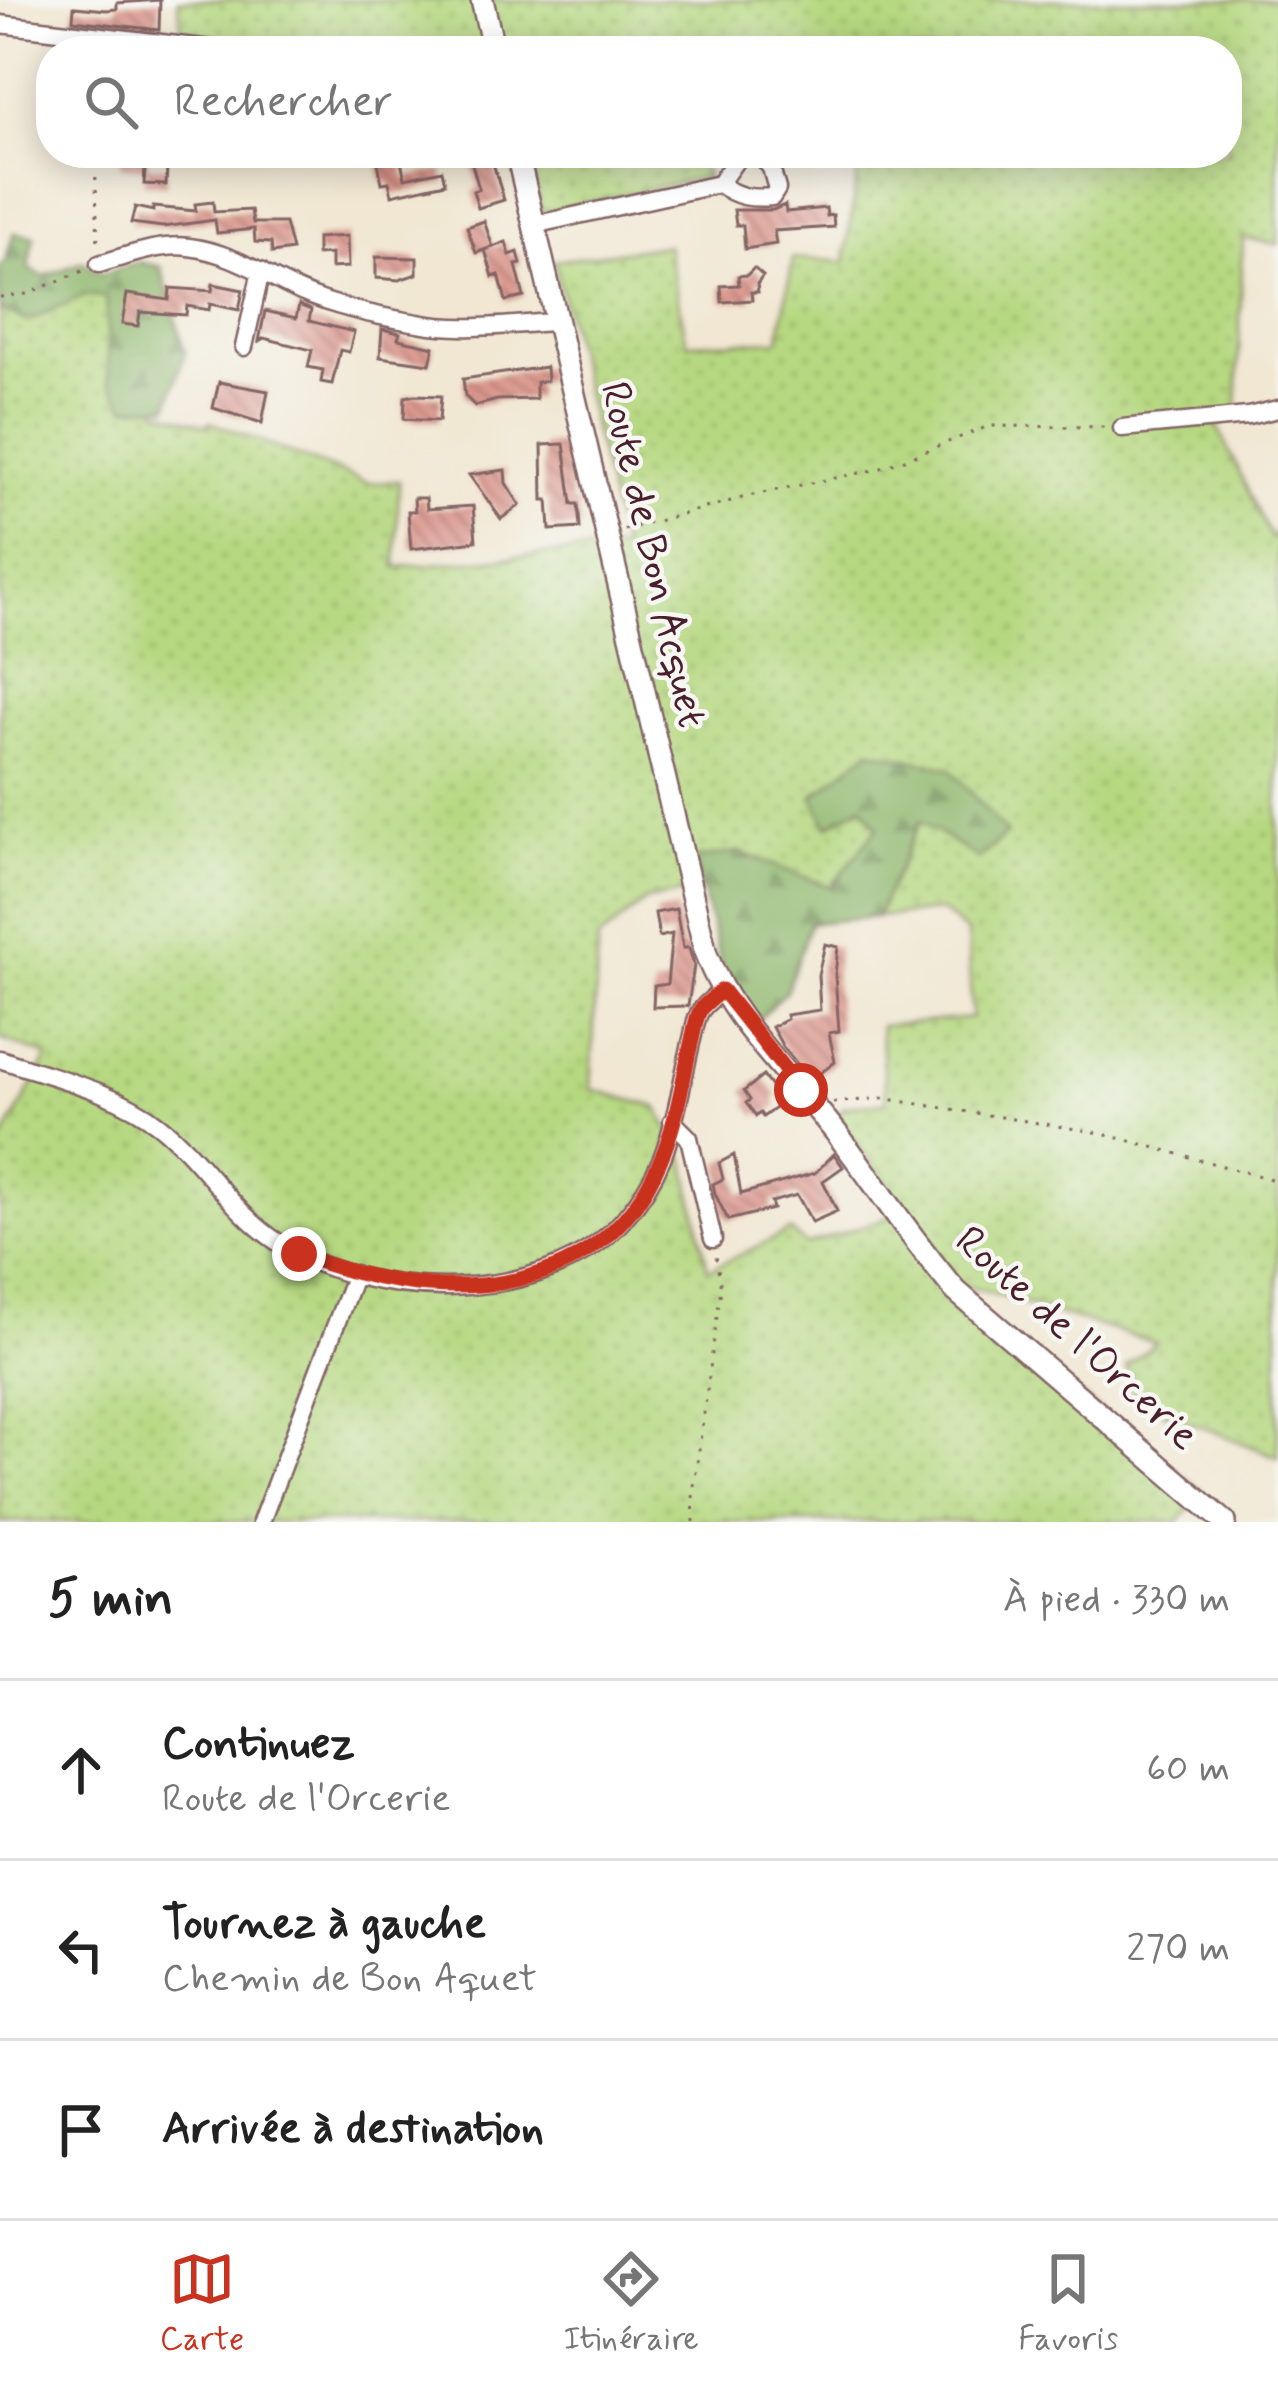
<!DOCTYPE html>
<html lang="fr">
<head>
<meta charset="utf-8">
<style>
  body { margin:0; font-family:Mynerve,sans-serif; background:#f6f6f6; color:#222 }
  .stop { position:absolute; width:36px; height:36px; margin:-27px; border:9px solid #c8321e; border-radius:50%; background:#fff }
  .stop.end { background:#c8321e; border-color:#fff; box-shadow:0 3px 12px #0008 }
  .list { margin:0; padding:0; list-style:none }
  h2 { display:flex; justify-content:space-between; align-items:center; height:156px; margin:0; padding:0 48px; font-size:51px }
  h2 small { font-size:39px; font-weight:400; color:#767676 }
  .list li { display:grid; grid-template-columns:78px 1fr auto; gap:36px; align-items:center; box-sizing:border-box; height:180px; padding:0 48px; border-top:3px solid #e0e0e0 }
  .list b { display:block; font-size:45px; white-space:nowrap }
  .list p { margin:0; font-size:39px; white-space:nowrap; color:#767676 }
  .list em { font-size:39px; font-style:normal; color:#767676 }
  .icon { flex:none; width:66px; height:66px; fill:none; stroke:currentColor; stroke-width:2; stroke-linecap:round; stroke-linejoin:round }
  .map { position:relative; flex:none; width:1278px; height:1522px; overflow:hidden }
  .search { position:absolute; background:#fff; box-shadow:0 6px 30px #0003; left:36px; right:36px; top:36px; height:132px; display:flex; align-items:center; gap:30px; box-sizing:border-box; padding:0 42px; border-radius:48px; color:#767676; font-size:45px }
  .sheet { height:696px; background:#fff }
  nav { display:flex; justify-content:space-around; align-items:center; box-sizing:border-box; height:168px; border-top:3px solid #e0e0e0; background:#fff; font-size:33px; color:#767676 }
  nav a { display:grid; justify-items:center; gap:6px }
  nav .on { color:#c8321e }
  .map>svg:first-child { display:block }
  .grass { fill:url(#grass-dots); stroke:#807c56; stroke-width:3; fill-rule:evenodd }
  .forest { fill:url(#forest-firs); stroke:#6d6c4c; stroke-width:3 }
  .building { fill:url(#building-back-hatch) }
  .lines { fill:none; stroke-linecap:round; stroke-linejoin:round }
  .minor-casing { stroke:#846565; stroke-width:21 }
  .tertiary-casing { stroke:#846565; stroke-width:26 }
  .path { stroke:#846565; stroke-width:3; stroke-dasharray:3 9; stroke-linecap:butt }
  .minor { stroke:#fff; stroke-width:16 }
  .tertiary { stroke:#fff; stroke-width:21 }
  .route { stroke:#c8321e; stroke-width:15 }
  .labels { text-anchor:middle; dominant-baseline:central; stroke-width:9; stroke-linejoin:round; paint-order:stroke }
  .street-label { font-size:42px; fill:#4a1f2b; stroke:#f6f6f2 }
</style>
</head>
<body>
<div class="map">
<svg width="1278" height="1522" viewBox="0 0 1278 1522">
  <defs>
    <pattern id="grass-dots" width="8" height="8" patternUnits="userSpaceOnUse" patternTransform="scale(3)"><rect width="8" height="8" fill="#b6d880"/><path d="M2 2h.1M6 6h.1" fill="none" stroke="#9eb96f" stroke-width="1.8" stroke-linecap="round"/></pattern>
    <pattern id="forest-firs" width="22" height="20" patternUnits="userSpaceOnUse" patternTransform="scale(3)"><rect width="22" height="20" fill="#90b86e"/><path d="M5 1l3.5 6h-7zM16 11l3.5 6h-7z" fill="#78955b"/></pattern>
    <pattern id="building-back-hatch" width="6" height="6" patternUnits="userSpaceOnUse" patternTransform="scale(3)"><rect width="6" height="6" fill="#da948a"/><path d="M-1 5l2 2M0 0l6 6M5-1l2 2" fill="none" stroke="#b37871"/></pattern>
  </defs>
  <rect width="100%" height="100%" fill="#f6f6f2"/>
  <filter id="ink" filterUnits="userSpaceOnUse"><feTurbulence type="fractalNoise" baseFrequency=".00833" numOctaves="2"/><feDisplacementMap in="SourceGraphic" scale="24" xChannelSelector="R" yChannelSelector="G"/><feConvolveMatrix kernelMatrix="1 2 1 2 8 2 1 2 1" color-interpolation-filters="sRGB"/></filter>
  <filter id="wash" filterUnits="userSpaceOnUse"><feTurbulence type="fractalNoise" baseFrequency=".004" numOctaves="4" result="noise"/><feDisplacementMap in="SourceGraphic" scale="48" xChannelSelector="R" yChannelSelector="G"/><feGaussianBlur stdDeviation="2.7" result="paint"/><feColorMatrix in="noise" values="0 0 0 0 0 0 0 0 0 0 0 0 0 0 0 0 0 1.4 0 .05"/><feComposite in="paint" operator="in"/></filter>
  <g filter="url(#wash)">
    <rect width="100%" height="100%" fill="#f1e7d2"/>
    <path class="grass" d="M178,0H1278V244L1243,238L1237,409L1217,426L1271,539L1278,529V1457L1134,1400L1126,1366L1156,1343L929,1275L1204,1493L1178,1522H0V1146L48,1056L0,1039V292L127,271L169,361L158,410L208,426L210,422L368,483L399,481L396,567L622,548L554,261L667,245L687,343L779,340L793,258L845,262L858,168L880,170L884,153H1227V51H503L501,46C467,53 433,51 398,51C324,51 255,46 182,34ZM862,805L1007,834L920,821L876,917L941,911L967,933L972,1018L880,1026L886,1102L842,1107L838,1118L908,1211L806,1245L790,1231L708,1270L685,1159L657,1107L591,1089L598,940L646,900L702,889L694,860L739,852L831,888L878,827Z
      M528,153H700L706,177L542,212Z"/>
    <path class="forest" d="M14,233L34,236L29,269L44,276L83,262L102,274L140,262L161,267L185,353L168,406L126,407L109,382L106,297L85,295L28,321L0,309V266L6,260Z
      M870,750L950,768L1007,834L978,859L920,821L876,917L810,923L786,991L757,1021L722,967L694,859L739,852L831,887L878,827L862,805L828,826L813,796Z"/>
    <g id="blocks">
      <path class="building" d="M160,0L159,30L73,20L74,7L107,10L117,9V3Z
        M120,153H148V166L167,167L166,185L144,184L145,168L120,167Z
        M376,153H399L405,178L442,170L445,183L392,195L389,182L382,183Z
        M469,153H490L504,200L478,208L473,191L479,189Z
        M213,202L214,212L251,210L253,223H285L292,250L272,253L271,243L255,242L254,229L217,233L215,220L163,227L131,223L135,207L153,211V207L196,211L195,204Z
        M785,205L786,212L826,208L827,216L833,215L834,227L774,231L776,244L745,249L743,225H736L734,210H773Z
        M484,221L493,247L506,242L510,255L518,252L521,264L516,265L524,297L506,301L499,275L493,277L485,250L492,247L476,253L467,227Z
        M347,236L348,267L331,268V254L317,255V238Z
        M376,257L417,258V274L399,280L376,278Z
        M754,268L763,276L757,284L758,292H751L752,300L722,302L721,286L739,285L738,276L747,275Z
        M213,284L243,290L239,310L210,304L209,310L187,306L186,315L140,312L138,326L122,324L127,294L169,300L170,288L212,291Z
        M299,305L311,310L309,321L354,332L349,352L340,350L332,384L321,382L323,370L308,367L312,350L264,338L259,341L265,311L296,318Z
        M382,329L400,333L398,339L434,347L430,364L380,357Z
        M546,367L547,381L536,382V399L497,400L475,406L465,396L463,379Z
        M219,382L268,391L262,423L213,408Z
        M415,395L441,396L439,421L404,419L405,397Z
        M564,444L572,504H578L580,528L550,530L548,500H543L542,445Z
        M505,470L506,483L520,505L501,519L469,475Z
        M414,498H426L427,509L473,506L476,541L411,549L408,511H415Z
        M676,909L683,948H689L694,965L688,1006L653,1007L654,986L667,984L672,934L659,937L655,913Z
        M825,944L838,947L835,975L839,1031L829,1033L835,1062L811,1080L783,1047L772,1027L787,1019L786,1015L820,1010L818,975Z
        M763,1076L778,1096L774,1100L778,1106L763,1117L760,1113L756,1116L746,1103L750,1100L744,1091Z
        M834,1154L843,1167L823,1181L837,1211L812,1222L797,1195L771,1202L773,1209L728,1220L715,1194L713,1184L723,1179L719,1163L734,1155L741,1194L815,1173Z"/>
    </g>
  </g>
  <g filter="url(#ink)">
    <use href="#blocks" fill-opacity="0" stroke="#846565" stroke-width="3"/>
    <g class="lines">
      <defs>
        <path id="minor" d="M0,24L229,51
          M719,184L741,153
          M533,225L719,184C737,197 751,199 772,197L777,189L771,168L759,153
          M99,264C127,256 160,243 189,247C230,252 264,275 301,292C335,307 381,317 418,323C463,332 511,324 557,322
          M244,347L261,271
          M1122,428L1248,416L1278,409
          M0,1059C51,1077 116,1091 159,1125C202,1159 230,1210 276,1241C367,1303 547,1308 623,1220C639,1202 653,1180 662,1158C676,1122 682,1081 691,1043C694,1033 695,1017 702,1009C707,1002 716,996 722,990
          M672,1121L689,1138L713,1239
          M261,1522L355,1274"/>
        <path id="tertiary" d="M482,0L494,51
          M517,153L706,954C732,1023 793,1077 838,1135C878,1187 913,1242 956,1291L1225,1522"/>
      </defs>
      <use href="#minor" class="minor-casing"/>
      <use href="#tertiary" class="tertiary-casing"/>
      <path class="path" d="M95,153L98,247
        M0,297L26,294L83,271
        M624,530L753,495L879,469L989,426L1109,427
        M833,1103L881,1098L1101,1133L1278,1181
        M694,1522L693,1493L721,1288L716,1256"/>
      <use href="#minor" class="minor"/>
      <use href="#tertiary" class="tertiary"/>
    </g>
  </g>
  <g class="lines" filter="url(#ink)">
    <path class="route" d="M299,1254C427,1305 598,1309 660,1161C676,1125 682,1083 691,1044C694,1034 695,1018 701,1009C706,1002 716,996 722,990L801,1090"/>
  </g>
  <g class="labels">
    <g class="street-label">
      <text transform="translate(652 555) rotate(77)">Route de Bon Acquet</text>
      <text transform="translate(1076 1339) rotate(42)">Route de l'Orcerie</text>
    </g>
  </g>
</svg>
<div class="stop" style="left:801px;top:1090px"></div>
<div class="stop end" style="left:299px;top:1254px"></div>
<div class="search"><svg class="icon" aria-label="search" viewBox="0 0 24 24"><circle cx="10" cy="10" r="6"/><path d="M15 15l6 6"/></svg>Rechercher</div>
</div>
<section class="sheet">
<h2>5 min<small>À pied · 330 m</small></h2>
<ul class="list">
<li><svg class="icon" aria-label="ahead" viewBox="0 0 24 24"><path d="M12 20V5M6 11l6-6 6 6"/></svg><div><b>Continuez</b><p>Route de l'Orcerie</p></div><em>60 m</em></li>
<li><svg class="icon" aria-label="left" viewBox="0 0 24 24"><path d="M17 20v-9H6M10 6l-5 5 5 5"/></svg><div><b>Tournez à gauche</b><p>Chemin de Bon Aquet</p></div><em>270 m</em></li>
<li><svg class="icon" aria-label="arrive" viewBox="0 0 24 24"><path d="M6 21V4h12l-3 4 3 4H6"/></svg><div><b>Arrivée à destination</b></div></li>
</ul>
</section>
<nav>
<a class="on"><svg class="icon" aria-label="map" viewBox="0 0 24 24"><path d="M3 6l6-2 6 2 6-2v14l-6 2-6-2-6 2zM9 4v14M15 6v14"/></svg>Carte</a>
<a><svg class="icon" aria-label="directions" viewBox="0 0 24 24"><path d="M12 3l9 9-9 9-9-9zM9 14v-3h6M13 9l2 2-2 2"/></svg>Itinéraire</a>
<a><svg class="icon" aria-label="saved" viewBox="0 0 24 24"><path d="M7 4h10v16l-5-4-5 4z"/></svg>Favoris</a>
</nav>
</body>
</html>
